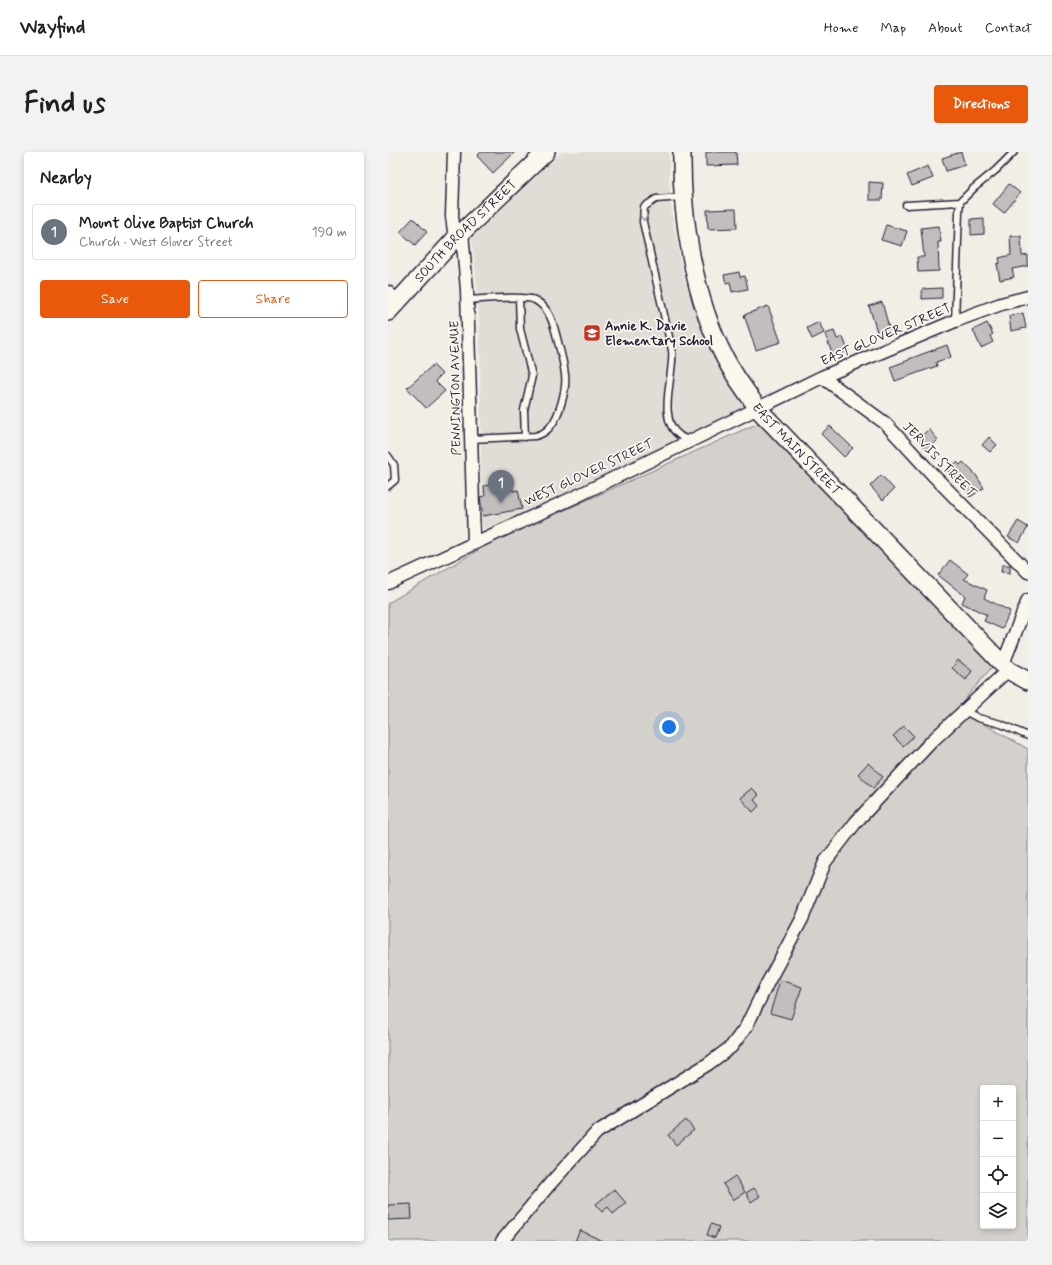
<!DOCTYPE html>
<html lang="en">
<head>
<meta charset="utf-8">
<style>
  body { margin:0; font-family:Mynerve,sans-serif; background:#f2f2f2; color:#202124 }
  .controls { position:absolute; right:12px; bottom:12px; display:grid; overflow:hidden; border-radius:4px; box-shadow:0 2px 6px #0003 }
  .controls button { width:36px; height:36px; display:grid; place-items:center; padding:0; border:0; border-bottom:1px solid #e0e0e0; background:#fff; color:#202124; font:20px sans-serif }
  .you { position:absolute; left:281px; top:575px; width:14px; height:14px; margin:-10px; border:3px solid #fff; border-radius:50%; background:#1a73e8; box-shadow:0 0 0 6px #1a73e833 }
  .badge { display:grid; place-items:center; width:26px; height:26px; border-radius:50%; background:#ea580c; color:#fff; font-size:13px; font-weight:700 }
  .pin { position:absolute; translate:-50% -33px; filter:drop-shadow(0 1px 2px #0008) }
  .pin::after { content:''; position:absolute; top:21px; width:14px; height:12px; background:inherit; clip-path:polygon(0 0,100% 0,50% 100%) }
  .list { margin:0; padding:0; list-style:none }
  h2 { display:flex; justify-content:space-between; align-items:center; height:52px; margin:0; padding:0 16px; font-size:17px }
  h2 small { font-size:13px; font-weight:400; color:#757577 }
  .list li { display:grid; grid-template-columns:26px 1fr auto; gap:12px; align-items:center; box-sizing:border-box; height:56px; margin:0 8px 8px; padding:0 8px; border:1px solid #e0e0e0; border-radius:4px }
  .list b { display:block; font-size:15px; white-space:nowrap }
  .list p { margin:0; font-size:13px; white-space:nowrap; color:#757577 }
  .list em { font-size:13px; font-style:normal; color:#757577 }
  .actions { display:flex; gap:8px; padding:12px 16px }
  .actions a { flex:1; padding:9px 0; border:1px solid #ea580c; border-radius:4px; text-align:center; font-size:14px; color:#ea580c }
  .actions .main { background:#ea580c; color:#fff }
  .icon { flex:none; width:22px; height:22px; fill:none; stroke:currentColor; stroke-width:2; stroke-linecap:round; stroke-linejoin:round }
  .map { position:relative; flex:none; width:640px; height:1089px; overflow:hidden; border-radius:4px }
  header { display:flex; align-items:center; gap:24px; box-sizing:border-box; height:56px; padding:0 20px; background:#fff; border-bottom:1px solid #e0e0e0 }
  header strong { font-size:19px }
  nav { display:flex; gap:22px; margin-inline-start:auto; font-size:14px }
  .intro { display:flex; align-items:center; justify-content:space-between; box-sizing:border-box; height:96px; padding:0 24px }
  h1 { margin:0; font-size:28px }
  .button { padding:10px 18px; border-radius:4px; background:#ea580c; color:#fff; font-size:14px; font-weight:700 }
  main { display:flex; gap:24px; padding:0 24px }
  aside { flex:1; background:#fff; border-radius:4px; box-shadow:0 2px 6px #0003 }
  .map>svg:first-child { display:block }
  .built { fill:#e0dcd6 }
  .green { fill:#d4d1cc; stroke:#7b7a84; fill-rule:evenodd }
  .building { fill:#c2bebe; stroke:#22223b }
  .lines { fill:none; stroke-linecap:round; stroke-linejoin:round }
  .lane-casing { stroke:#22223b; stroke-width:9 }
  .street-casing { stroke:#22223b; stroke-width:15 }
  .secondary-casing { stroke:#22223b; stroke-width:20 }
  .lane { stroke:#fbf7ec; stroke-width:6 }
  .street { stroke:#fbf7ec; stroke-width:12 }
  .secondary { stroke:#fbf7ec; stroke-width:17 }
  .oneway { stroke:#99979c }
  .labels { text-anchor:middle; dominant-baseline:central; stroke-width:3.5; stroke-linejoin:round; paint-order:stroke }
  .street-label { font-size:13px; fill:#22223b; stroke:#fbf7ec }
  .poi-label { font-size:13px; font-weight:bold; fill:#22223b; stroke:#fbf7ec; text-anchor:start }
</style>
</head>
<body>
<header>
<strong>Wayfind</strong>
<nav><a>Home</a><a>Map</a><a>About</a><a>Contact</a></nav>
</header>
<div class="intro"><h1>Find us</h1><a class="button">Directions</a></div>
<main>
<aside>
<h2>Nearby<small></small></h2>
<ul class="list">
<li><span class="badge" style="background:#6b7280">1</span><div><b>Mount Olive Baptist Church</b><p>Church · West Glover Street</p></div><em>190 m</em></li>
</ul>
<div class="actions"><a class="main">Save</a><a>Share</a></div>
</aside>
<div class="map">
<svg width="640" height="1089" viewBox="0 0 640 1089">
  <rect width="100%" height="100%" fill="#f2eee5"/>
  <filter id="ink" filterUnits="userSpaceOnUse"><feTurbulence type="fractalNoise" baseFrequency=".025" numOctaves="2"/><feDisplacementMap in="SourceGraphic" scale="8" xChannelSelector="R" yChannelSelector="G"/><feConvolveMatrix kernelMatrix="1 2 1 2 8 2 1 2 1" color-interpolation-filters="sRGB"/></filter>
  <g filter="url(#ink)">
    <path class="built" d="M174,0H281V24L284,64L295,122L310,169L331,212L358,251L357,259L94,378L92,193L89,133L84,85Z"/>
    <path class="green" d="M377,268L608,510L569,557L640,597V1089H0V451L97,394ZM595,936H625V1074H595Z"/>
    <path class="building" d="M93,0H127L105,21L89,4Z
      M318,0H348L349,13L318,14Z
      M573,0L577,13L558,19L554,6Z
      M540,14L545,26L524,34L519,23Z
      M481,30L495,31L494,48H481Z
      M621,32L632,41L616,61L605,52Z
      M348,57L349,76L320,77L319,58Z
      M25,66L39,80L27,93L12,80Z
      M596,66V82L583,83V67Z
      M498,73L519,79L514,94L493,88Z
      M551,74L553,90H550L551,119L530,120L529,105H536L533,76Z
      M622,84H633L634,104L640,103V114L624,117L626,125L612,128L609,112L612,111L611,106L623,103Z
      M351,120L352,125L357,124L360,137L344,140L342,130L338,131L336,123Z
      M554,136V146L534,147V137Z
      M494,150L502,179L490,183L481,154Z
      M380,154L393,190L368,198L356,163Z
      M635,161L638,176L623,179L621,164Z
      M431,170L436,181L424,187L419,176Z
      M599,171L605,182L602,184L605,190L593,196L585,178Z
      M446,179L449,187L455,185L460,199L445,204L437,182Z
      M559,193L563,205L548,210L549,214L507,229L502,215L521,208V207Z
      M45,213L54,222L47,229L57,239L38,256L19,236Z
      M442,274L465,296L456,305L433,282Z
      M541,277L550,288L539,298L530,287Z
      M601,285L609,293L602,300L594,293Z
      M569,310L572,313L575,310L588,323L596,336L582,345L571,326L569,328L559,318Z
      M493,323L506,337L495,348L482,334Z
      M123,329L125,339L130,338L134,357L95,364L92,345L97,344L96,334Z
      M630,369L640,375L631,391L620,385Z
      M562,408L580,422L576,427L599,438L596,446L622,459L614,477L596,469L599,463L574,451L577,444L550,423Z
      M614,413H622V421L613,420Z
      M570,508L584,519L578,528L564,516Z
      M516,574L526,584L515,594L505,584Z
      M480,611L495,625L485,636L470,622Z
      M364,636L371,643L366,648L371,654L365,660L352,646Z
      M392,828L414,835L403,867L382,861Z
      M298,968L306,978L288,993L280,983Z
      M347,1024L357,1040L345,1048L335,1032Z
      M366,1036L372,1044L363,1050L358,1041Z
      M226,1037L238,1051L225,1062L220,1055L214,1060L208,1052Z
      M23,1052L24,1067L0,1068V1053Z
      M323,1072L331,1075L327,1086L319,1083Z
      M192,1078L214,1089H187Z"/>
    <g class="lines">
      <defs>
        <path id="lane" d="M294,45L268,47L256,55L255,70L284,198C287,221 268,267 291,283C294,286 298,287 302,288
          M518,53L572,50
          M131,146L132,177L144,224L136,258L137,285
          M80,148C93,147 137,143 147,148C163,157 166,174 170,190C173,201 176,212 177,223C179,237 171,265 162,275C158,280 152,283 147,284L83,287
          M567,169L571,60L572,50L586,36L608,18L626,0
          M0,304L6,313L7,328L0,334
          M577,559L590,566L613,572L640,584"/>
        <path id="street" d="M66,0L64,64L67,87
          M74,80L79,138L86,390
          M0,140L10,150
          M434,225L497,271L545,323L640,420
          M0,431L189,344L434,225L567,169L613,152L640,145
          M615,512L640,448
          M114,1089L161,1033L209,980L320,912L343,895L358,875L379,832L414,767L437,710L468,670L544,589L620,518"/>
        <g id="secondary">
          <path id="s1" d="M294,0C293,66 306,147 337,206C346,224 359,240 370,257L620,518L640,529"/>
          <path id="s2" d="M0,160L67,87L158,0"/>
        </g>
      </defs>
      <use href="#lane" class="lane-casing"/>
      <use href="#street" class="street-casing"/>
      <use href="#secondary" class="secondary-casing"/>
      <use href="#lane" class="lane"/>
      <use href="#street" class="street"/>
      <use href="#secondary" class="secondary"/>
    </g>
    <defs><path id="oneway-chevron" d="M-2-3.5L2.5 0L-2 3.5" fill="none" stroke-width="1.6" stroke-linecap="round" stroke-linejoin="round"/></defs>
    <use class="oneway" href="#oneway-chevron" transform="translate(256 66) rotate(90)"/>
  </g>
  <defs>
    <symbol id="school-square" viewBox="-11 -11 22 22"><rect x="-9" y="-9" width="18" height="18" rx="4" fill="#c8321e" stroke="#fbf7ec"/><path d="M0-5L7-2L0 1L-7-2ZM-4 1L0 2.5L4 1V4Q0 6-4 4Z" fill="#fff"/></symbol>
  </defs>
  <g fill-rule="evenodd">
    <use href="#school-square" x="194" y="171" width="20" height="20"/>
  </g>
  <g class="labels">
    <g class="street-label">
      <text stroke="none"><textPath href="#s2" startOffset="112">SOUTH BROAD STREET</textPath></text>
      <text transform="translate(498 183) rotate(-23)">EAST GLOVER STREET</text>
      <text transform="translate(68 236) rotate(-91)">PENNINGTON AVENUE</text>
      <text stroke="none"><textPath href="#s1" startOffset="329">EAST MAIN STREET</textPath></text>
      <text transform="translate(551 308) rotate(46)">JERVIS STREET</text>
      <text transform="translate(201 321) rotate(-25)">WEST GLOVER STREET</text>
    </g>
    <g class="poi-label">
      <text x="217" y="174">Annie K. Davie<tspan x="217" dy="15">Elementary School</tspan></text>
    </g>
  </g>
</svg>
<div class="controls">
<button>+</button>
<button>−</button>
<button><svg class="icon" aria-label="locate" viewBox="0 0 24 24"><circle cx="12" cy="12" r="6"/><path d="M12 2v4M12 18v4M2 12h4M18 12h4"/></svg></button>
<button><svg class="icon" aria-label="layers" viewBox="0 0 24 24"><path d="M12 4l9 5-9 5-9-5zM3 14l9 5 9-5"/></svg></button>
</div>
<div class="you"></div>
<div class="pin badge" style="left:113px;top:351px;background:#6b7280">1</div>
</div>
</main>
</body>
</html>
